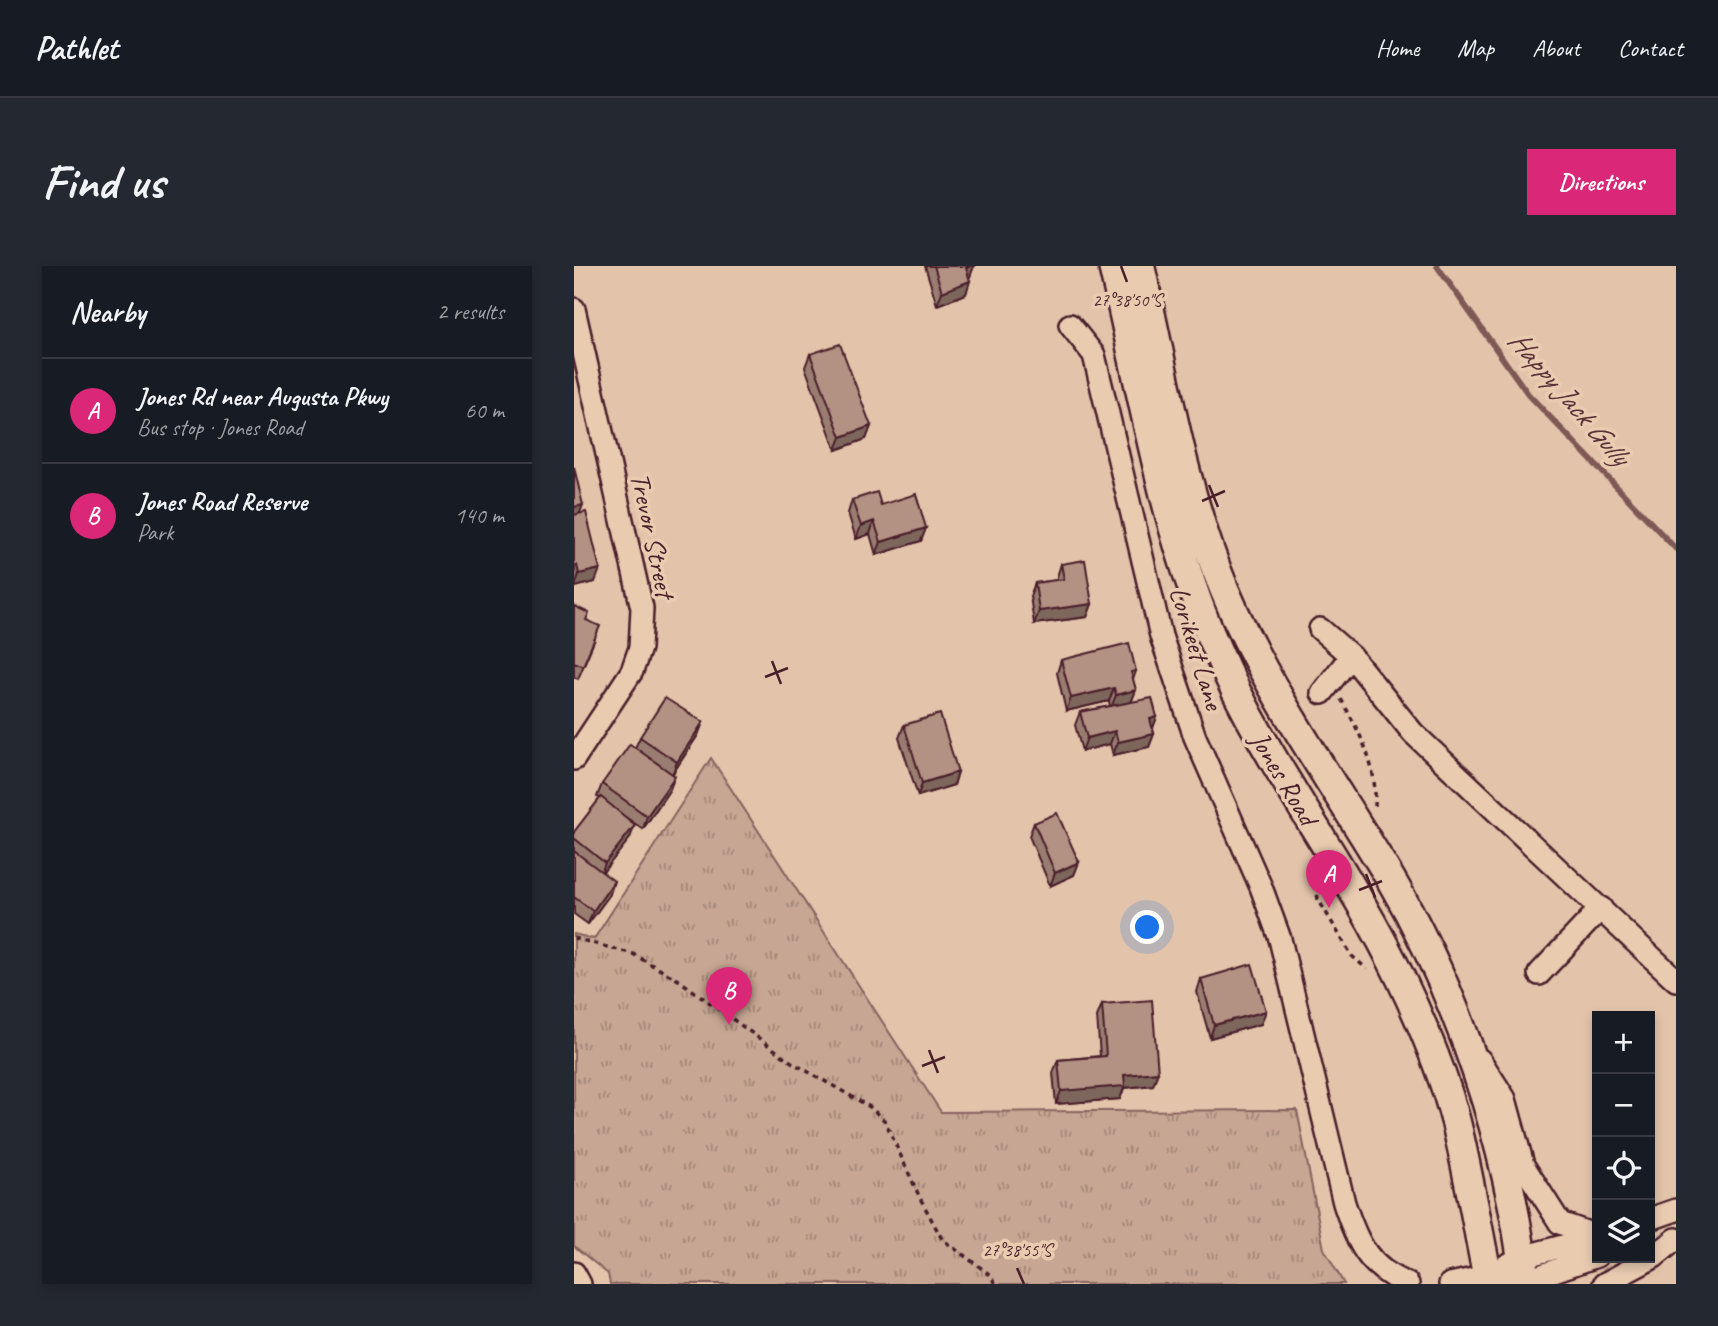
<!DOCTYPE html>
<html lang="en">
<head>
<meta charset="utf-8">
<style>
  body { margin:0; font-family:Caveat,sans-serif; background:#242831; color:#f1f3f6 }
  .controls { position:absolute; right:21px; bottom:21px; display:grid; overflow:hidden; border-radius:0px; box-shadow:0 4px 10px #0003 }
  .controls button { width:63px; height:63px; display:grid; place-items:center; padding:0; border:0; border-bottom:2px solid #363941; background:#171b24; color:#f1f3f6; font:35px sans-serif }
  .you { position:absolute; left:574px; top:662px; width:24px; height:24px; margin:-18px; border:5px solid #fff; border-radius:50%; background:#1a73e8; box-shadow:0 0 0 10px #1a73e833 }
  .badge { display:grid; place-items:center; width:46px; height:46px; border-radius:50%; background:#db2777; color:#fff; font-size:23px; font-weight:700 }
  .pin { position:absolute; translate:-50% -58px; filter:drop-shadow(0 2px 4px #0008) }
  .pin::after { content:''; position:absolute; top:37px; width:24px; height:21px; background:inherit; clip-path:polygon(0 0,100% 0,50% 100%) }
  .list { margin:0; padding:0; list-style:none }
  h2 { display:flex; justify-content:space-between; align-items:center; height:91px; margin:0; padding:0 28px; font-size:30px }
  h2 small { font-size:23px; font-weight:400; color:#9ea1a6 }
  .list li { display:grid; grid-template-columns:46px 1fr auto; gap:21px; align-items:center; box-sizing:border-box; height:105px; padding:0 28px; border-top:2px solid #363941 }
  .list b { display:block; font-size:26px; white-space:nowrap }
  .list p { margin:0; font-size:23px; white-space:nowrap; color:#9ea1a6 }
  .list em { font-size:23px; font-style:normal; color:#9ea1a6 }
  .icon { flex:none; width:38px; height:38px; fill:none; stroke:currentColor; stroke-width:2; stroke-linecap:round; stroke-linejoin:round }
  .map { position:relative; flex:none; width:1102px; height:1018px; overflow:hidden; border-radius:0px }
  header { display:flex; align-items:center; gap:42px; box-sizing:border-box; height:98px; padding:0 35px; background:#171b24; border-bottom:2px solid #363941 }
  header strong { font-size:33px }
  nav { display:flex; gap:38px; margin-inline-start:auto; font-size:24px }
  .intro { display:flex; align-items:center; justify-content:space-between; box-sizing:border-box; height:168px; padding:0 42px }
  h1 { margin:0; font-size:49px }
  .button { padding:18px 32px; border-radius:0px; background:#db2777; color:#fff; font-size:24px; font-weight:700 }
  main { display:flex; gap:42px; padding:0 42px }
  aside { flex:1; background:#171b24; border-radius:0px; box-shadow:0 4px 10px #0003 }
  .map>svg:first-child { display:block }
  .park { fill:url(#park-tufts); stroke:#88625f; stroke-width:2 }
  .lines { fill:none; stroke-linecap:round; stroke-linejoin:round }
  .stream { stroke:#7f5857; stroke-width:6 }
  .minor-casing { stroke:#4a1f2b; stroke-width:26 }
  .major-casing { stroke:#4a1f2b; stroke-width:33 }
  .path { stroke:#4a1f2b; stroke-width:3.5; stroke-dasharray:5 5; stroke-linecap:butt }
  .minor { stroke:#e9cbb0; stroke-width:21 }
  .major { stroke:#e9cbb0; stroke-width:28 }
  .wall { fill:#9a7d71; stroke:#4a1f2b; stroke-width:2 }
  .shaded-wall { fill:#7d665c; stroke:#4a1f2b; stroke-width:2 }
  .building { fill:#b39183; stroke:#4a1f2b; stroke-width:2 }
  .ticks { fill:none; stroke:#4a1f2b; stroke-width:2.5 }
  .labels { text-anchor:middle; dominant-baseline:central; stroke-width:7; stroke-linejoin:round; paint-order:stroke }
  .street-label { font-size:28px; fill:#4a1f2b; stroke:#e9cbb0 }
  .water-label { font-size:30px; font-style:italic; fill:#5c323a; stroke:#e9cbb0 }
  .ticks-label { font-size:18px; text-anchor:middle; fill:#4a1f2b; stroke:#e9cbb0; stroke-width:7; stroke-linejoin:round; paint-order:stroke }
</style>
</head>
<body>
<header>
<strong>Pathlet</strong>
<nav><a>Home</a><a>Map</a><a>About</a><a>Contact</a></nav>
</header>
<div class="intro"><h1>Find us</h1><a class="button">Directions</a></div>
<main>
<aside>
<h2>Nearby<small>2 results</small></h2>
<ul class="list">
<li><span class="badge">A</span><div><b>Jones Rd near Augusta Pkwy</b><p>Bus stop · Jones Road</p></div><em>60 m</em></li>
<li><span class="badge">B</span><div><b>Jones Road Reserve</b><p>Park</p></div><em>140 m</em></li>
</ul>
</aside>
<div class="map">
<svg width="1102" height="1018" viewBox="0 0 1102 1018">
  <defs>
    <pattern id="park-tufts" width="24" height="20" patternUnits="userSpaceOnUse" patternTransform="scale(1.75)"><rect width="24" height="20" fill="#c7a693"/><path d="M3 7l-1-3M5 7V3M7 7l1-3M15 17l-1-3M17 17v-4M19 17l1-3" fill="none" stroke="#a48778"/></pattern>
  </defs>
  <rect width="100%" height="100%" fill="#e3c4ab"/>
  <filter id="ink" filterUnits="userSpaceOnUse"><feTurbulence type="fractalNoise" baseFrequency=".0143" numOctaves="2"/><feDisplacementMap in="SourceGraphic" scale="14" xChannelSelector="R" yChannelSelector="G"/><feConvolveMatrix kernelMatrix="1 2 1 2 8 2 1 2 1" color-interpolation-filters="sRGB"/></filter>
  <g filter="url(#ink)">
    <path class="park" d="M137,492L367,846L723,844L750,983L770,1018H36L34,1008L0,980V668L20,673Z"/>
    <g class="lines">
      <path class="stream" d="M863,0L954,128L1102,283"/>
      <defs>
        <path id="minor" d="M0,43L68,342L66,382L58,405L0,493
          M496,59L520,89L587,370L621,471L687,621L706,673L770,937C782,974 794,1003 834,1018
          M746,363L777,390L839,467L1102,714
          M748,427L777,390
          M965,708L1027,642
          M906,794L931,833L949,899L986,957L1023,970
          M1076,953L1102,944
          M0,1007L6,1018
          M936,1013L951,1015L1023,990
          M876,1018L913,1010L948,991L1023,971
          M1030,1018L1080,991L1102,973"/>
        <path id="major" d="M539,0C569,127 589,262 642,382C692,499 772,598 827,713C849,759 869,807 882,856C895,910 904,964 915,1018
          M566,0C591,108 608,223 651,325C694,427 760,518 816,612C885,730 936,882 951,1018"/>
      </defs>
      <use href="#minor" class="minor-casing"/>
      <use href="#major" class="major-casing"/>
      <path class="path" d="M767,433C787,469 803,499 801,540
        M740,609L744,633L778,690L793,703
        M0,672L59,688L106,715L219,797L296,841L311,855L346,932L368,973L415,1008L422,1018"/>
      <use href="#minor" class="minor"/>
      <use href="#major" class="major"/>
    </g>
    <path class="wall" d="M351,0H400L395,11L392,28L363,39Z
      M236,88L297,160L292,173L262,184L231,101Z
      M0,201L6,248L21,316L1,321Z
      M278,234L307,239L352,262L347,275L302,289L296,268L282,273L274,247Z
      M487,298L518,338L513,351L460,358L456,330L461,317L483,314V311Z
      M0,340L12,354L21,373L4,413L0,411Z
      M487,394L562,405L559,414L562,424L557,436L583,451L579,462L580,468L575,481L539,489L536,478L508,485L501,459L506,446L536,440L535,435L492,445L483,407Z
      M129,456L124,469L98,508L96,523L69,563L44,546L56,572L29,606L36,628L14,658L0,648V566L26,532L23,531L28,518L61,482L66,471Z
      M330,459L384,506L380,519L344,530L325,472Z
      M460,557L505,596L500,609L476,620L455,570Z
      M627,713L687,758L636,772L623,726Z
      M528,738L584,806L579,819L550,822L546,833L482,838L479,807L484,794L526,790L523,751Z"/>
    <path class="shaded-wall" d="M396,0H400L396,11L387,15L392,2Z
      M396,15L392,28L363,39L368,26Z
      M297,160L292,173L262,184L267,171Z
      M9,239L4,252L0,253V241Z
      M300,255L296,268L282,273L287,260Z
      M352,262L347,275L302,289L307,276Z
      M26,303L21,316L1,321L5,308Z
      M518,338L513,351L460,358L465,345Z
      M540,422L535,435L492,445L497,432Z
      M562,424L557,437L537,442L542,429Z
      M583,451L578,464L576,453Z
      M129,456L124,469L98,509L103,496Z
      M541,465L536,478L508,485L513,472Z
      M580,468L575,481L539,489L544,476Z
      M384,506L380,519L344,530L348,517Z
      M101,510L96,523L69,563L73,550Z
      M61,559L56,572L26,610L31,597Z
      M505,596L500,609L476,620L481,607Z
      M40,615L36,628L14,658L19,645Z
      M692,745L687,758L636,772L640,759Z
      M584,806L579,819L550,822L546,833L482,838L487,825L550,809Z"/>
    <path class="building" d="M360,0H396L392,2L396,15L368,26Z
      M266,78L297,160L267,171L236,88Z
      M0,201L9,239L0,241Z
      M303,226L307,239L342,228L352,262L307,276L300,255L287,260L278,234Z
      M12,246L26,303L5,308L3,299H0V249Z
      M511,294L518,338L465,345L461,317L490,313L487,298Z
      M0,340L15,347L12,354L26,360L9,400L0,396Z
      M555,377L562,405L557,406L562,424L542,429L540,422L497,432L487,394Z
      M91,432L129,456L103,496L66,471Z
      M578,432L583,451L576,453L580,468L544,476L541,465L513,472L506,446Z
      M366,448L384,506L348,517L330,459Z
      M56,478L101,510L73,550L28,518Z
      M27,531L61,559L31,597L0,572V566Z
      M483,547L505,596L481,607L460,557Z
      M0,585L40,615L19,645L0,631Z
      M678,698L692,745L640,759L627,713Z
      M578,734L584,806L550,809L551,820L487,825L484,794L532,790L528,738Z"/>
  </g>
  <path class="ticks" d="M547,0L553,16M635,219L644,241M628,235L651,225M198,395L207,418M191,411L214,402M792,608L801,631M785,624L808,615M355,784L364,807M348,800L371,791M443,1002L450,1018"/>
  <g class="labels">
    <g class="street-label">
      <text transform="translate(79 269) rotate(78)">Trevor Street</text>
      <text transform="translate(623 382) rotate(73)">Lorikeet Lane</text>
      <text transform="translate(710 512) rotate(59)">Jones Road</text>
    </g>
    <g class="water-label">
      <text transform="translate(995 131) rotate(49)">Happy Jack Gully</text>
    </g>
  </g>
  <g class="ticks-label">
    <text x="553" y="40">27°38'50"S</text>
    <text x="443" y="990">27°38'55"S</text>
  </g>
</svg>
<div class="controls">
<button>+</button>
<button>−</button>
<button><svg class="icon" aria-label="locate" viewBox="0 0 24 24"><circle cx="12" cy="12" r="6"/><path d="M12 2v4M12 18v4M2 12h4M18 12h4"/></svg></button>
<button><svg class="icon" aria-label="layers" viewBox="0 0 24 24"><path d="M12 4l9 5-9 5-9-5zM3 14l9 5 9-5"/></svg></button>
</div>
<div class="you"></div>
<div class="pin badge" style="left:755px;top:642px">A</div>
<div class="pin badge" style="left:155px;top:759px">B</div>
</div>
</main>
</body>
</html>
